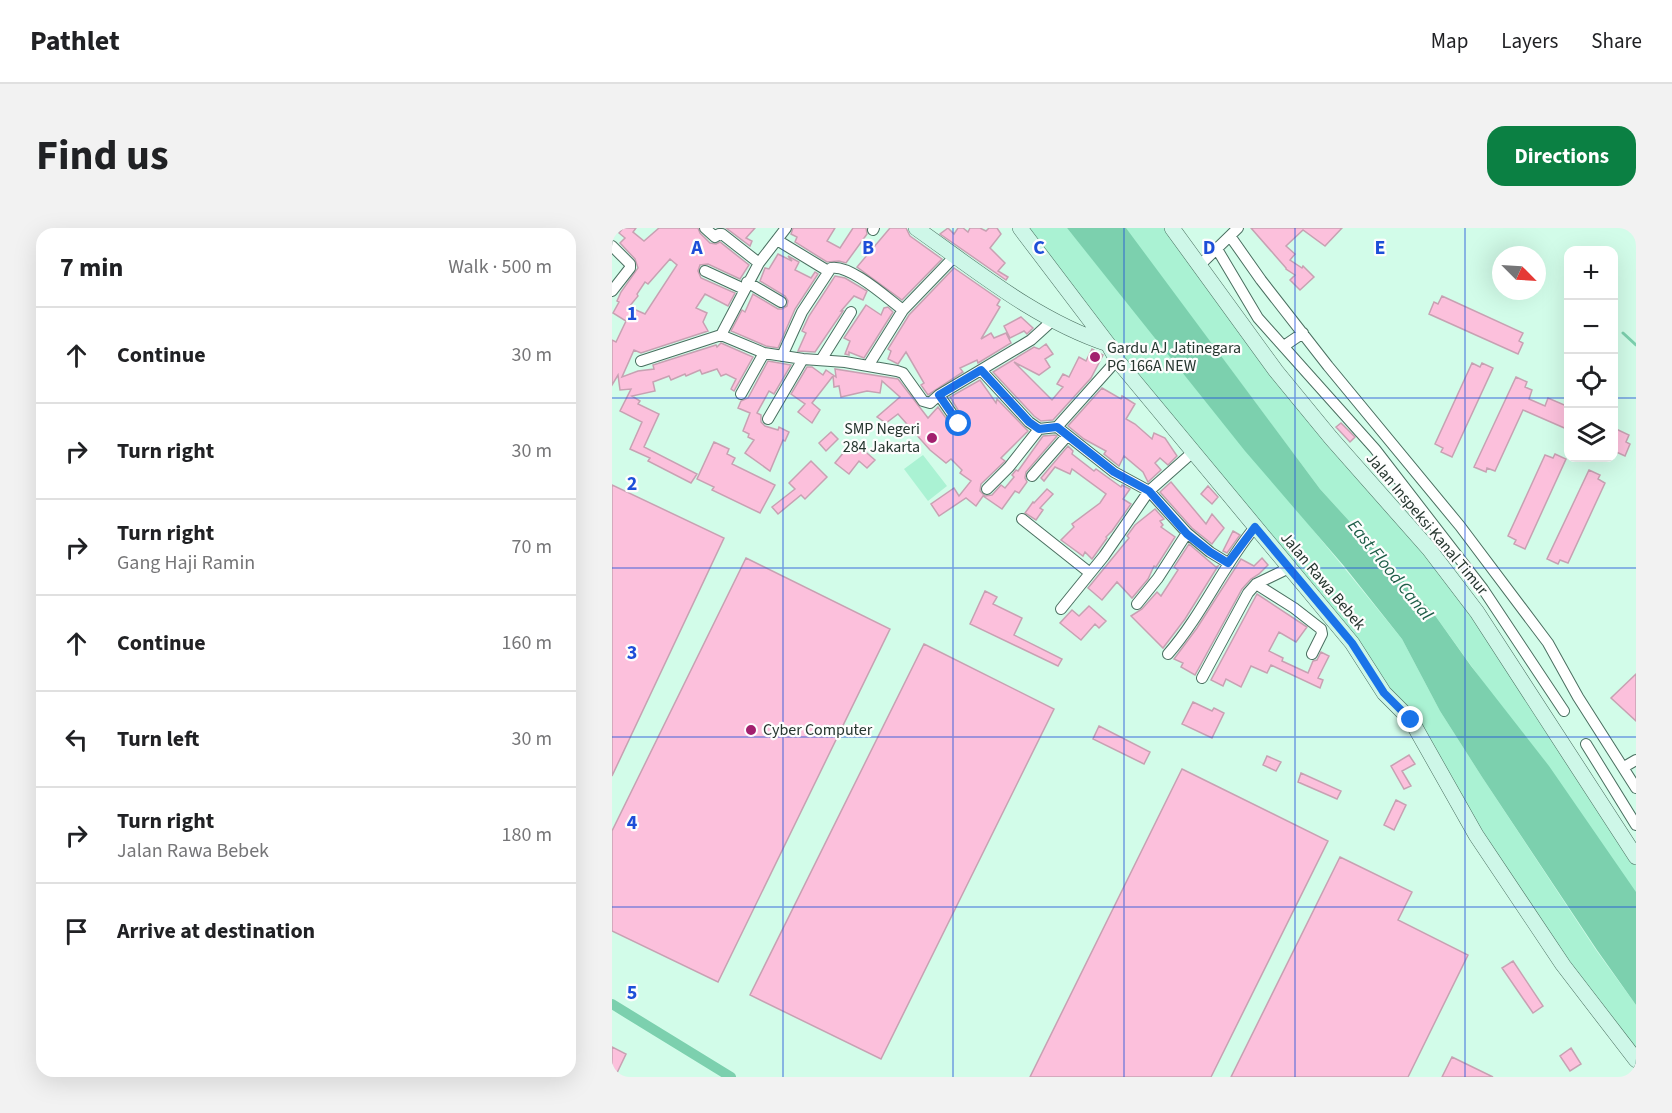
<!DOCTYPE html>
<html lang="en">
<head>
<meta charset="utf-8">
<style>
  body { margin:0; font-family:"Source Sans 3",sans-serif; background:#f2f2f2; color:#202124 }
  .controls { position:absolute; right:18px; top:18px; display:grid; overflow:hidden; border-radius:12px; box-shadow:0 6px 24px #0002 }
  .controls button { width:54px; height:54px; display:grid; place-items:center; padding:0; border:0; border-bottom:2px solid #e0e0e0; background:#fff; color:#202124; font:30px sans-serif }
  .compass { position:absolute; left:880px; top:18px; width:54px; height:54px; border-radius:50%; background:#fff; box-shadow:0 6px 24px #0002; rotate:114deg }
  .stop { position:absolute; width:18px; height:18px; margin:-14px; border:4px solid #1a73e8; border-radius:50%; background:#fff }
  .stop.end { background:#1a73e8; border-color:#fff; box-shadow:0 2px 6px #0008 }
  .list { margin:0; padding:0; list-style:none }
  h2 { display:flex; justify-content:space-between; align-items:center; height:78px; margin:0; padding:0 24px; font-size:26px }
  h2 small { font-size:20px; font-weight:400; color:#757577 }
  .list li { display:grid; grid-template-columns:39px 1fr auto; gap:18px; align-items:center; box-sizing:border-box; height:96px; padding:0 24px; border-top:2px solid #e0e0e0 }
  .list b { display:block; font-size:22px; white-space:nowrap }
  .list p { margin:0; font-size:20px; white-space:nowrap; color:#757577 }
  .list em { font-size:20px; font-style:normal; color:#757577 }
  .icon { flex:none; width:33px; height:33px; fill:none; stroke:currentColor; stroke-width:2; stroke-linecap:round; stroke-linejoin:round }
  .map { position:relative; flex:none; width:1024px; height:849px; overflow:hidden; border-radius:18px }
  header { display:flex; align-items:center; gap:36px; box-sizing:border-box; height:84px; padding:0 30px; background:#fff; border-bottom:2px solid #e0e0e0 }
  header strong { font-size:28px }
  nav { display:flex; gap:33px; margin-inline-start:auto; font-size:21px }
  .intro { display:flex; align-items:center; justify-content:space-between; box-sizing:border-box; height:144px; padding:0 36px }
  h1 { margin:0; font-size:42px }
  .button { padding:15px 27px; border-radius:18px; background:#0b8043; color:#fff; font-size:21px; font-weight:700 }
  main { display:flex; gap:36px; padding:0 36px }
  aside { flex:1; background:#fff; border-radius:18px; box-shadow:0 6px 24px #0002 }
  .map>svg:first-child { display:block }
  .green { fill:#aaf2d3 }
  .water { fill:#7cd0ae }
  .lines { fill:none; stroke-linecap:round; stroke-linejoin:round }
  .stream { stroke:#7cd0ae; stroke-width:3 }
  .canal { stroke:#7cd0ae; stroke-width:10 }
  .building { fill:#fcc0dc; stroke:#c7a1b2; stroke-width:1.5; fill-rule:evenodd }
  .street-casing { stroke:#4a6f60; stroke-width:12 }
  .secondary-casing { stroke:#4a6f60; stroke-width:16 }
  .street { stroke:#fff; stroke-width:10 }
  .secondary { stroke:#cef7e8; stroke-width:15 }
  .route { stroke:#1a73e8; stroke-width:8 }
  .grid { fill:none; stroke:#1d4ed8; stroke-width:1.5; stroke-opacity:0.55 }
  .poi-dot { fill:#a21f6e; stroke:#fdfdfd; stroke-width:2 }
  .labels { text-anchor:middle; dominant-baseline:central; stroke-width:4.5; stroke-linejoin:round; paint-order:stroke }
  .poi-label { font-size:16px; fill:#26362f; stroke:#fdfdfd; text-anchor:start }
  .street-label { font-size:16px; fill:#26362f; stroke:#fdfdfd }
  .water-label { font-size:18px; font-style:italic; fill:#1e5e48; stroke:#fdfdfd }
  .grid-label { font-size:20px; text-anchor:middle; font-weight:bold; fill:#1d4ed8; stroke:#fdfdfd; stroke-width:4.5; stroke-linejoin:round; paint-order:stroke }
</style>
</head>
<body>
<header>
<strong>Pathlet</strong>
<nav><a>Map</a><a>Layers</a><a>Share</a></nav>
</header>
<div class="intro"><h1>Find us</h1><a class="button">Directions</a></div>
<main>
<aside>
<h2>7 min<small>Walk · 500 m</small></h2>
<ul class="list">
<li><svg class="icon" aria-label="ahead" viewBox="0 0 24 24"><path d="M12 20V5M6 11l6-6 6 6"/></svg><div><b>Continue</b></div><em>30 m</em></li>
<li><svg class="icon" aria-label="right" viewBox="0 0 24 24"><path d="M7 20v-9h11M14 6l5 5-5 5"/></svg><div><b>Turn right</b></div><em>30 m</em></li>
<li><svg class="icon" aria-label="right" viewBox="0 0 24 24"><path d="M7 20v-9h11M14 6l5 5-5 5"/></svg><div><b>Turn right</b><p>Gang Haji Ramin</p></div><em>70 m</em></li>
<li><svg class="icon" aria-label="ahead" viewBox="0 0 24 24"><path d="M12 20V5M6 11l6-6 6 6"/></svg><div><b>Continue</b></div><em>160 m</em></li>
<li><svg class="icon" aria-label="left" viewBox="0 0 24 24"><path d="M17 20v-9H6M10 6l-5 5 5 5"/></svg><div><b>Turn left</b></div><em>30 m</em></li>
<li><svg class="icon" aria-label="right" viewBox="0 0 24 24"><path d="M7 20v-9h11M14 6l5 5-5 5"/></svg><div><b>Turn right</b><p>Jalan Rawa Bebek</p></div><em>180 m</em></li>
<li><svg class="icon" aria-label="arrive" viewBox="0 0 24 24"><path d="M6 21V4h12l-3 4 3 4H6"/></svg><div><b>Arrive at destination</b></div></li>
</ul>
</aside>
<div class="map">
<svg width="1024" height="849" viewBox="0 0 1024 849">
  <rect width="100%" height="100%" fill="#d2fce9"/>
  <path class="green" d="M408,0H455L790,411L828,483L870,549L984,722L1024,777V832L979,773L799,492Z
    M513,0H559L600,54L817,321L1024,628V667L822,386L708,261Z
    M311,227L335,258L316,273L292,241Z"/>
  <path class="water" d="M455,0H514L708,261L822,386L859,438L937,538L1024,664V777L985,722L870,549L828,483L790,411L732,338L633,223Z"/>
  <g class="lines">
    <path class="stream" d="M1011,105L1024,117"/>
    <path class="canal" d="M0,776L119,849"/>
  </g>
  <path class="building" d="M11,0H24L21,4L32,13L47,0H86L88,5L98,15L104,16L108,14L137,37L128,51L96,36L88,37L86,43L89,50L123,65L116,78L93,66L84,80L95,85L91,94L96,103L29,125L22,122L10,149L26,143L42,141L41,137L104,117L105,119L109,115L141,129L122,163L119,161L124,151L114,146L109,148L105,141L90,146L88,142L74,148L73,146L59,152L57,148L41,154L43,163L20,168L28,173L26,176L47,186L32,219L85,246L79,255L36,233L38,230L18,221L30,194L8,183L19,161L8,162L6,147L0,157V112L4,114L14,93L1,85L7,74L5,73L9,64L26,40L23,31L8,15L13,10L7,5ZM58,31L65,37L33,86L17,79L26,68L25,66L33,54L36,56Z
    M114,0H143L134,10L140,13L138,18Z
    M181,0H223L215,13L228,20L241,0H254L255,6L234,35L227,33L215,34L183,14L185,9L179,6Z
    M278,0H294L298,8L330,31L290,72L245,39Z
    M336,0L342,6L346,0H351L356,4L358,0H368L374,3L377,0H385L389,6L378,20L393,35L386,43L396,49L394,52L328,6Z
    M639,0H730L713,18L691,2L674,18L683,26L678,32L690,40L691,38L702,49L688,62L678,52L683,47L674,41V40Z
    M166,26L180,33L176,28L187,34L183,42L199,50L203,44L206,46L183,81L166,120L154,118L119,103L130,82L133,84L141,66L166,81H170L175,78L176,73L173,68L148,53L153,40L157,41Z
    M342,40L388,72L385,77L388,79L369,111L379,105L382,110L394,105L399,115L366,135L365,132L348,140L351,144L316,167L309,157L312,155L294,124L286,136L276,131L279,123L276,121L297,87Z
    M223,48L233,50L255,63L251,72L242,68L229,83H231L203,124L186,123L194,105L190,103L197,88Z
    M830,68L911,105L907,113L911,115L906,126L817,86L822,74L826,76Z
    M254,77L269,87L272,80L276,79L281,84L252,130L237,124V127L233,126L238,113L232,110Z
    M409,89L421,100L415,106L412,103L398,110L392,98Z
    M434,116L441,126L433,131L438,139L427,147L402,134L440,172L451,159L445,156L451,146L457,149L467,129L474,133L480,121L491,127L479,150L441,192L429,193L422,188L381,144L422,119L427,121Z
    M156,133L179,137L162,166L157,163L145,185L149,187V194L153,198L166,202L167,199L177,204L173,213L171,212L158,243L133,225L142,212L136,209L137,206L131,203L138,185L126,180L129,173L136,170Z
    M860,135L868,139L870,135L881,140L840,229L829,224L831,220L823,216Z
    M195,139H200L211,147L214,142L224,149L223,141L286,151L316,190L326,179L341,200L347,203L353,200L354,195L338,169L368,152L384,175L385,171L416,203L389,230L393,233L369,256L368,263L373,268L380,267L389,257L393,260L402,249L400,247L404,242L406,243L431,208L443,207L445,208L414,244L413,250L415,254L407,265L403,263L390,281L371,268L364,278L354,270L327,288L319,276L342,260L347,268L359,253L348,245L350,242L339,231L334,235L318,222L286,186L274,195L265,189L288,169L270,153L268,165L255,163L229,169L227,158L222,159L221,148L200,175L208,182L200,195L186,184L193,176L179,166Z
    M904,149L915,154L913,159L920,162L917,171L933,178L936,170L957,179V202L911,182L883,243L875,240L874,244L862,239Z
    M490,160L509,171L510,168L523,176L514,191L523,196L540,211L542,205L553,210L565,228L556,237L548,230L543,235L549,242L536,254L531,244L512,228L507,238L492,226L494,223L472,211L456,198Z
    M729,195L743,209L738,214L724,199Z
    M1002,200L1017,207L1014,214L1018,216L1013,228L1002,223Z
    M219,204L226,211L214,223L207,215Z
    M241,213L263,232L255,240L247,233L237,246L223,235Z
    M102,214L117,221L115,226L123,230L120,236L163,257L148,285L100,262L102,259L85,251Z
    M456,218L461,223L460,226L482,243L484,241L509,259L510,257L518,261L511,271L519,276L500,303L494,309L495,310L480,331L473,324L471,328L449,312L462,299L460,296L488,275L494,266L460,241L458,246L443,239L432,253L429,250Z
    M943,226L954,231L913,321L902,316L904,312L896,308L933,227L941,230Z
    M199,233L215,249L193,271L189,267L166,286L160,279L183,261L177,255Z
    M977,242L988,247L986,251L993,255L956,335L948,332L946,336L935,331Z
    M559,254L594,296L600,286L612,300L600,316L580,300L548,264Z
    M0,257L112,310L0,548Z
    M596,258L606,269L600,276L589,266Z
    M435,261L441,266L428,280L431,282L424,292L413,285L421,274L422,275Z
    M543,281L552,291L548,293L551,297L549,299L563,309L544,339L542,338L536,351L520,370L505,354L490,372L476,360L517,310L515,308L523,297Z
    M621,303L628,307L615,325L611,323Z
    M577,316L604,339L606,338L573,391L551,420L519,388L530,381L545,364L549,368L566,342L562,339Z
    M134,330L278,401L106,754L0,703V603Z
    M650,330L656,337L647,346L639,351L630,361L583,447L569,439L571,435L562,431L585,400L629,331L642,338Z
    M373,363L385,369L381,376L410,390L402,407L450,431L446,438L358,396Z
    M645,366L695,399L684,414L667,404L657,423L671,430L670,433L696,445L701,433L705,432L709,424L717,428L706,450L711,452L708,460L659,437L655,445L639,438L629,459L614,451L611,458L599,452Z
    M477,378L494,393L487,400L483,396L469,412L448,395L460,382L467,388Z
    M312,416L442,481L269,831L138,767Z
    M1024,446V493L999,470Z
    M581,474L600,483L602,480L612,485L600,510L570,496Z
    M487,498L538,524L532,536L481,511Z
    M797,527L803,536L790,543L799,558L792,561L779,538Z
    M655,528L669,534L664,543L651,537Z
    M570,541L716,613L599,849H418Z
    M689,545L729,563L725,571L686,554Z
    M784,572L794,577L782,602L772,597Z
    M728,629L800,664L786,692L856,727L796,849H619Z
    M901,733L931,778L921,785L890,740Z
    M0,819L14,826L3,849H0Z
    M959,820L969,836L958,843L948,828Z
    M840,829L881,849H830Z"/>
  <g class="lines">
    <defs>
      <path id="street" d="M93,0L103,9L107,6H110L147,35
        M261,2L262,0
        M618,8L649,52L716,138L848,298L936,415L966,469L1024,560
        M165,12L216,43
        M0,18L18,36V40L0,63
        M605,21L646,90L763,221L871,361L952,483
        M588,37L626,0
        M93,43L132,61
        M135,54L169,74
        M109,107L152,125L191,131L233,134L285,143L291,145L311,173L318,175L327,167L419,112L441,92
        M672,118L691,105
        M170,128L190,84L219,40C238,36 275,70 291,82
        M209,132L239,84
        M29,133L109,107L147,35L174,0
        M256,138L291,82L343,28
        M369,142L417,194L427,201L445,199L505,132
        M129,166L152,125
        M327,167L347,196
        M156,191L191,131
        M445,199L502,244L537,263L575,305L598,324L616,335
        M420,248L455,208
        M375,261L397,239L427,201
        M410,291L478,345
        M644,356L682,380L709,401L710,406L700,426
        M525,376L546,350L575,305
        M449,381L492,328L537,263L581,224
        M556,426C590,387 610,339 643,299
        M590,450L636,365L644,356L677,340
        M974,516L1024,597
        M1012,539L1024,532"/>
      <path id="secondary" d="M304,0C365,43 424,92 496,116
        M408,0L496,116L505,132L740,415L772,465L799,492L864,607L951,737L1024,832
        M560,0L664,143L719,210L817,321L865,384L1024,629"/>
    </defs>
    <use href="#street" class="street-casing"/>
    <use href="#secondary" class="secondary-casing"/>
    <use href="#street" class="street"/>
    <use href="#secondary" class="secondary"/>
  </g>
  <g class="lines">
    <path class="route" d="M347,196L327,167L369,142L417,194L427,201L445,199L502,244L537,263L575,306L598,324L616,335L643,299L740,415L772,465L799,492"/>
  </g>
  <path class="grid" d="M171,0V849M341,0V849M512,0V849M683,0V849M853,0V849M0,170H957M1002,170H1024M0,340H1024M0,509H1024M0,679H1024"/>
  <g class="poi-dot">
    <circle cx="483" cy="129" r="6"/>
    <circle cx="320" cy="210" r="6"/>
    <circle cx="139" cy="502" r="6"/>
  </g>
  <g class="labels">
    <g class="poi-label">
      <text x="495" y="120">Gardu AJ Jatinegara<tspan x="495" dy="18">PG 166A NEW</tspan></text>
      <text x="308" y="201" text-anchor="end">SMP Negeri<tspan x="308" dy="18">284 Jakarta</tspan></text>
      <text x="151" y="502">Cyber Computer</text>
    </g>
    <g class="street-label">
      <text transform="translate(815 296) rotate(50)">Jalan Inspeksi Kanal Timur</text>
      <text transform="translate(711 353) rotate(50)">Jalan Rawa Bebek</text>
    </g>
    <g class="water-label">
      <text transform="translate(778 342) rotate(51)">East Flood Canal</text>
    </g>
  </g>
  <g class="grid-label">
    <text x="85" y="26">A</text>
    <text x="256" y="26">B</text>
    <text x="427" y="26">C</text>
    <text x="597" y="26">D</text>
    <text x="768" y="26">E</text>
    <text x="20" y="92">1</text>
    <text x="20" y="262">2</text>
    <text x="20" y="431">3</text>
    <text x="20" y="601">4</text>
    <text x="20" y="771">5</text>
  </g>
</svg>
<div class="controls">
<button>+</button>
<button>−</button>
<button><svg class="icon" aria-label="locate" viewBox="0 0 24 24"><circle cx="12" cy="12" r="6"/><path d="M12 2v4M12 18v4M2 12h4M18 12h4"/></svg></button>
<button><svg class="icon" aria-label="layers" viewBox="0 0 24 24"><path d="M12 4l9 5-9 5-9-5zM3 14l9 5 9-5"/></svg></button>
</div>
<svg class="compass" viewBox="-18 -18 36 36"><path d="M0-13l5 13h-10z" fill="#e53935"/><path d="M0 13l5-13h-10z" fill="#757577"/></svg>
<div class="stop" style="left:347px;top:196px"></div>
<div class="stop end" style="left:799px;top:492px"></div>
</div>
</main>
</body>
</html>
